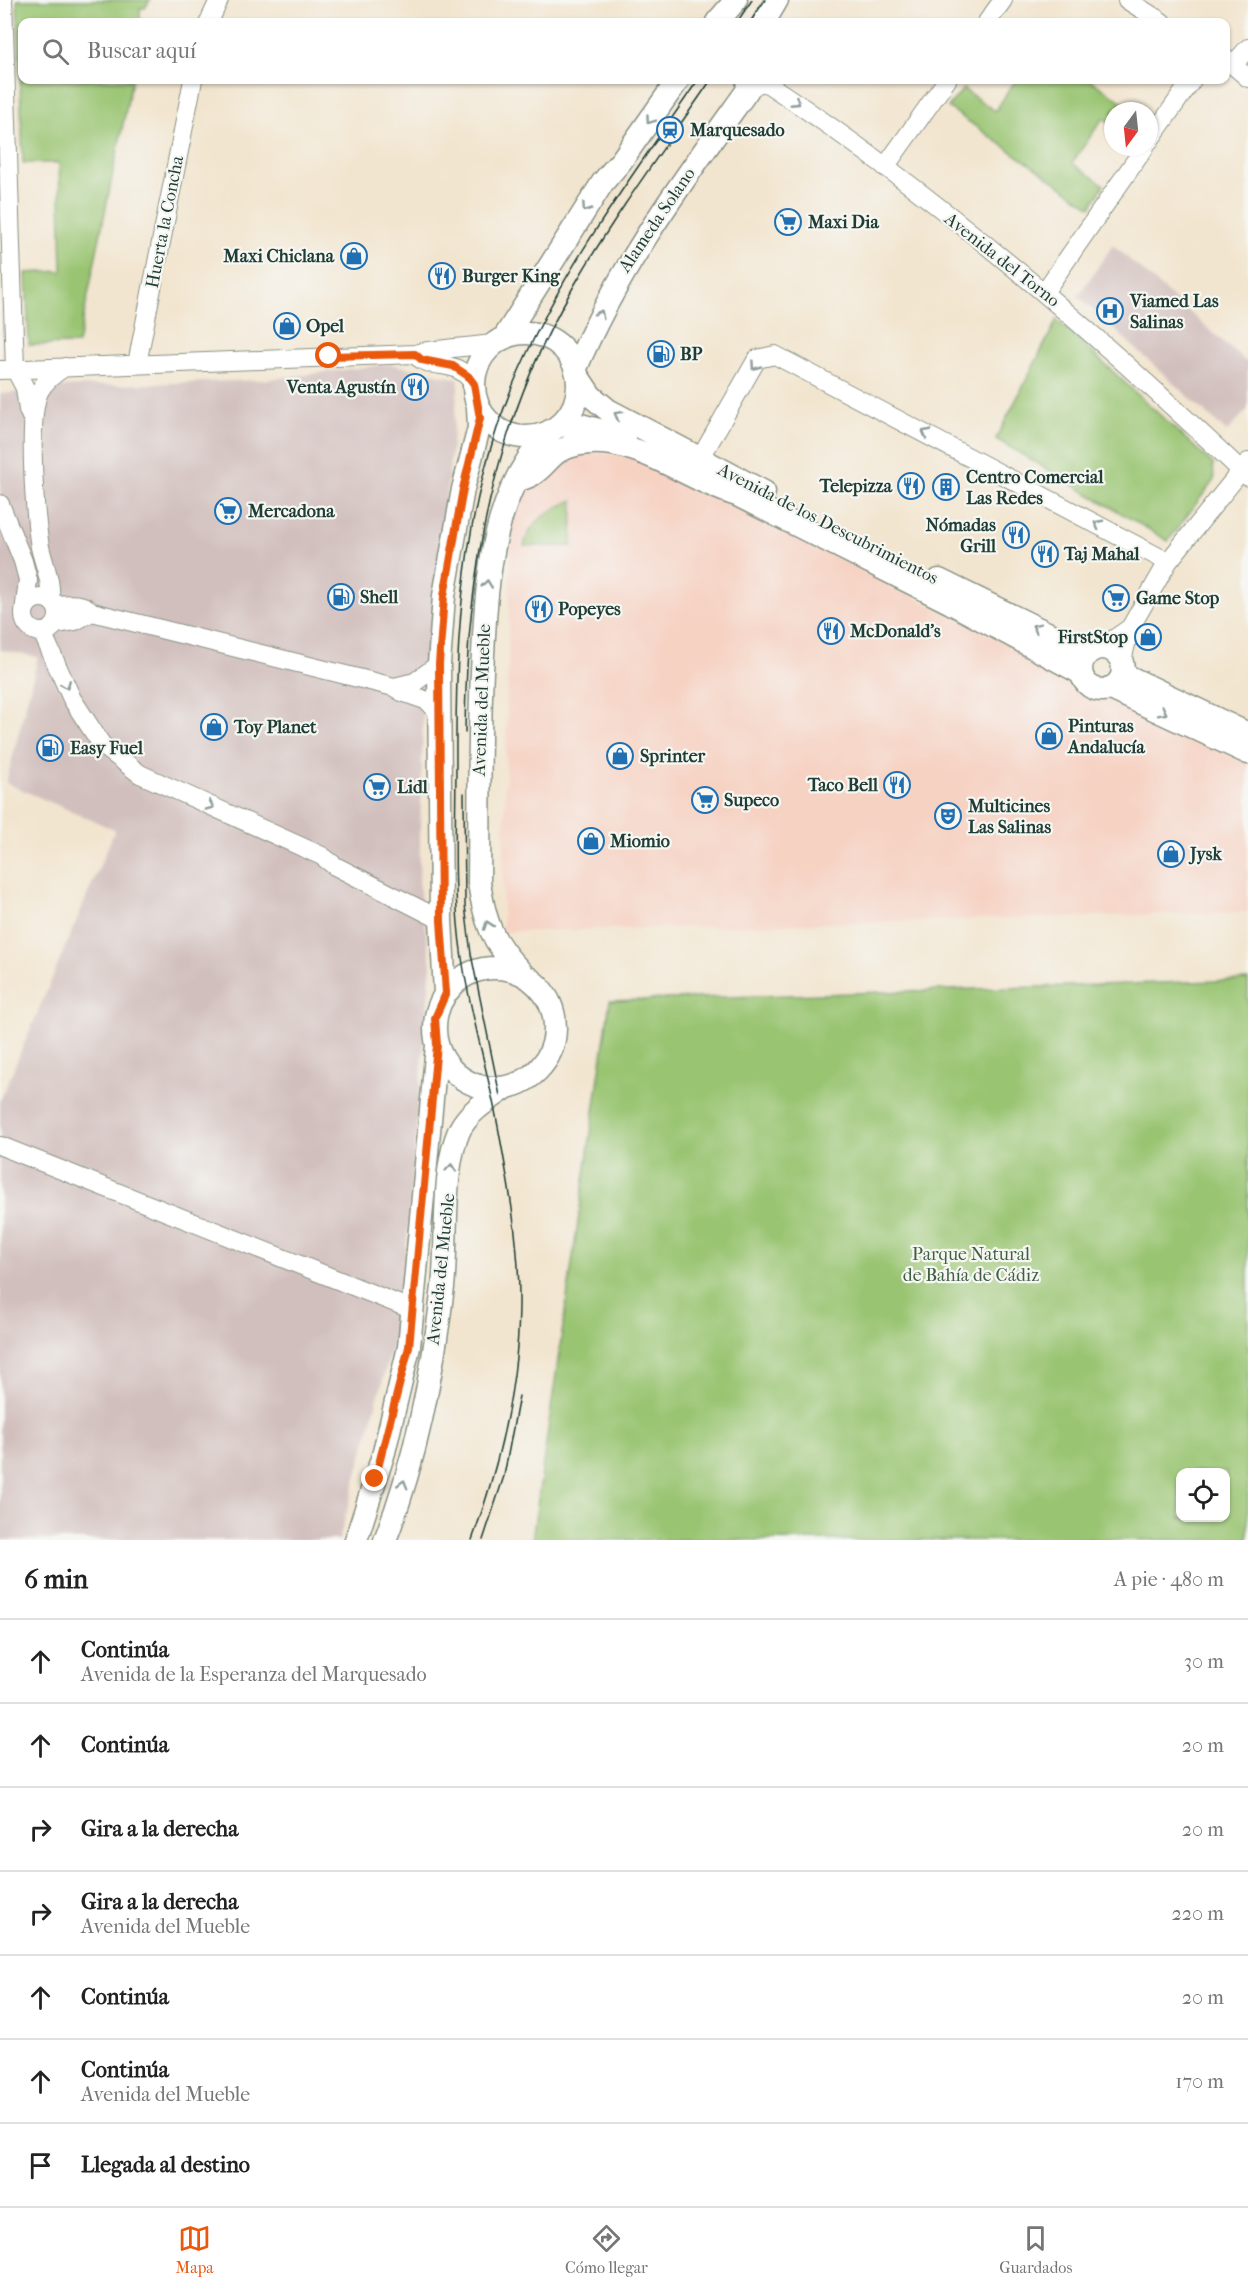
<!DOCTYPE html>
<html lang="es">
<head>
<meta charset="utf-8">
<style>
  body { margin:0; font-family:"IM FELL French Canon",serif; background:#f2f2f2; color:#222 }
  .controls { position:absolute; right:18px; bottom:18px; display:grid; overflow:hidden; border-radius:12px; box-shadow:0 2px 4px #0004 }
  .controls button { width:54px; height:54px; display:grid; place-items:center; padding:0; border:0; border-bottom:2px solid #e0e0e0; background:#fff; color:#222; font:30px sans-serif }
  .compass { position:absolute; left:1104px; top:102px; width:54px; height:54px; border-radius:50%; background:#fff; box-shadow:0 2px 4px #0004; rotate:195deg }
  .stop { position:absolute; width:18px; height:18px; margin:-14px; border:4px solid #ea580c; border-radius:50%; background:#fff }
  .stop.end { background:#ea580c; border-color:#fff; box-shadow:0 2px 6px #0008 }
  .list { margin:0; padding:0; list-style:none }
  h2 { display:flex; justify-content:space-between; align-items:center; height:78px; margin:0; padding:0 24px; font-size:26px }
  h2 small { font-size:20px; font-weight:400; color:#767676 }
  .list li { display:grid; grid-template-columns:39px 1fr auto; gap:18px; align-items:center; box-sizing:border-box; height:84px; padding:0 24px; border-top:2px solid #e0e0e0 }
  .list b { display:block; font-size:22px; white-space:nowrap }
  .list p { margin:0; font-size:20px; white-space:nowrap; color:#767676 }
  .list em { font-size:20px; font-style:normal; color:#767676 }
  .icon { flex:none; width:33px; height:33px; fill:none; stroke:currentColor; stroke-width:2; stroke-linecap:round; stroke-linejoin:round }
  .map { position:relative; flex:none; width:1248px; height:1540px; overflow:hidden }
  .search { position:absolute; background:#fff; box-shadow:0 2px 4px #0004; left:18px; right:18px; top:18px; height:66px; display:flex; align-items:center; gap:15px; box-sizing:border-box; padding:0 21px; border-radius:12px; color:#767676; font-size:22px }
  .sheet { height:666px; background:#fff }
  nav { display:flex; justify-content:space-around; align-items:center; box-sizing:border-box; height:84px; border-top:2px solid #e0e0e0; background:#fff; font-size:16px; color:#767676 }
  nav a { display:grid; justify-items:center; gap:3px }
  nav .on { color:#ea580c }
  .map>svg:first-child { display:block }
  .built { fill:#f6d2c3 }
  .industrial { fill:#d1bfbd }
  .green { fill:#99c471; stroke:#5c8052; stroke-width:1.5; fill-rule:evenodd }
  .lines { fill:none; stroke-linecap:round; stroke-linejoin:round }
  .minor-casing { stroke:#889182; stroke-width:20 }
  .major-casing { stroke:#889182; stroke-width:25 }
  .minor { stroke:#fff; stroke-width:18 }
  .major { stroke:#fff; stroke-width:22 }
  .tram { stroke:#1f3d34; stroke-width:1.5 }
  .oneway { stroke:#8f9e9a }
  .route { stroke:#ea580c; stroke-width:8 }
  .labels { text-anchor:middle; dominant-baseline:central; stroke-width:4.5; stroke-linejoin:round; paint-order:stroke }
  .poi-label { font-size:18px; font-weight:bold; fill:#1f3d34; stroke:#f6f6f2; text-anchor:start }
  .street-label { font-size:18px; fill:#1f3d34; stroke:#f6f6f2 }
  .park-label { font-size:18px; fill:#3e5f43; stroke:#f6f6f2 }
</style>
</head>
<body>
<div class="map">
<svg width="1248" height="1540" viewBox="0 0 1248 1540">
  <rect width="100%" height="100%" fill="#f6f6f2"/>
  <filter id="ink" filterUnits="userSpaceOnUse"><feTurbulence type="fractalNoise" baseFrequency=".0167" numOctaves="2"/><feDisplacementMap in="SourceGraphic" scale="12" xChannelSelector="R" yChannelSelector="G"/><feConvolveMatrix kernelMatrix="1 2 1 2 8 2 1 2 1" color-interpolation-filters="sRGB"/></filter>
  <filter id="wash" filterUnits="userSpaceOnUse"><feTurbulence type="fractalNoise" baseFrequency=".008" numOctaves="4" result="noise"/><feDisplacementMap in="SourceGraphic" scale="24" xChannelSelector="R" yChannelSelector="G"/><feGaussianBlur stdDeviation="1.35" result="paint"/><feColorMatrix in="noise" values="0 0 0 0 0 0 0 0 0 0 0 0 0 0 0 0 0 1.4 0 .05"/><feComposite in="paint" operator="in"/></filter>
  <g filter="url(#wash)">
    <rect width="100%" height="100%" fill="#f2e5cf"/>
    <path class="built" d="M581,451L637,457L1235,759L1248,763V912L502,932L511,518L522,497L544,471Z"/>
    <path class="industrial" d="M1113,245L1246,362L1248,360V409L1227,432L1078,296Z
      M391,364L459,379L423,710L419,887L431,965L400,1317L339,1540H0V1101L115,830L6,783L38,657L0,650V394L60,387L264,380Z"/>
    <path class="green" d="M17,0H150L145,8H140V22H22V80H132L78,344L29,345L26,273L62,271L59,163H23Z
      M1016,80H1090L1136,111H1113V125L1103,118L1072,163L1104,185L1091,207L948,107L963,89L995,111Z
      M1057,320L1213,464L1214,480L1168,541L996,439Z
      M573,500L572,546H524C529,521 552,509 573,500Z
      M1248,980V1540H532L610,1001ZM1180,1472H1226V1518H1180Z"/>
  </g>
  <g filter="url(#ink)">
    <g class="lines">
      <defs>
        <path id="minor" d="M3,0L15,369L25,388L28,410L33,421
          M1127,0L1162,22
          M209,22L219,0
          M987,22L1003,0
          M1226,59L1248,78
          M1233,65L1248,48
          M747,91L760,82L768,84C941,198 1098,335 1248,477
          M1149,141L1192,80
          M885,167L947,80
          M1045,291L1145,147
          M416,356C436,372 454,356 474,384
          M137,364L193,80
          M0,370L415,354C421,350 480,346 494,344
          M700,459L757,359L775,355L1168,562
          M0,504L23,561L28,580L24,612
          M24 615a17 17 0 1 1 34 0a17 17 0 1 1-34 0Z
          M50,600C52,581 44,565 40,547C35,516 27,418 39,392C45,380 55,373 65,367
          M56,605C68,604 83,602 92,612L394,687L402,692L428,701L440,715
          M56,624L75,621L92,612
          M42,632L72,699L102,745L140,774L322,856L335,866L441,920
          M1101,648L1130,628
          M1122,661L1130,628L1168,562L1248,462
          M394,687L415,682L439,664
          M1,1146L413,1310"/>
        <path id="major" d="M717,22L736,0
          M764,22L777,0
          M474 385a52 52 0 1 1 104 0a52 52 0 1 1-104 0Z
          M504,338L603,182L621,161L678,80
          M576,368C620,265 682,182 747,91L748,80
          M579,378L591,396L608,410L764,492
          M559,426L581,425L625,437
          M516,481C521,479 529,477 533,474C544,468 550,455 561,450C622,423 682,479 737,495L951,603L1081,673
          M939,580L1088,653
          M1081 669a21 21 0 1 1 42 0a21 21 0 1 1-42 0Z
          M1123,674L1248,734
          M1109,688L1248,753
          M435 1028a60 60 0 1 1 120 0a60 60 0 1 1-120 0Z
          M521,972C492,942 485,923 479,882C480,806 478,730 483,654C487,576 492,491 550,432
          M445,993L441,920L439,664L444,596L463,489L479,428L478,407
          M356,1540L384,1452L409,1347L437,1045
          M385,1540C416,1461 433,1372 443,1287C448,1242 441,1169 460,1129C470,1110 490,1099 507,1087"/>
      </defs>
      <use href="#minor" class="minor-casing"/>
      <use href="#major" class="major-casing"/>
      <use href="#minor" class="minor"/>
      <use href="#major" class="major"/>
      <path class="tram" d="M737,22L752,0
        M750,22L765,0
        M465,733C466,572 493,425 575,284C616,213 665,147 711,80
        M464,793L465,905L471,954L500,1096
        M472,1540C499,1466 518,1386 519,1307C520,1243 508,1179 496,1116C486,1064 470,1012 462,958C452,892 456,826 456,759C455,617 465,484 527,353C572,255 638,168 698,80
        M483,1540L504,1476L519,1396"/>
    </g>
    <defs><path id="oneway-chevron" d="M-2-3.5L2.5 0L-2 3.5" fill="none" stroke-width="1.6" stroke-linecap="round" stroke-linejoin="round" transform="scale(1.5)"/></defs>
    <g class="oneway">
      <use href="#oneway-chevron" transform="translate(796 102) rotate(33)"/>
      <use href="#oneway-chevron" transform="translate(650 120) rotate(125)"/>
      <use href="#oneway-chevron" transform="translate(586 208) rotate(124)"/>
      <use href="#oneway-chevron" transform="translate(600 314) rotate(-64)"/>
      <use href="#oneway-chevron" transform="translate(755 366) rotate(125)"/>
      <use href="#oneway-chevron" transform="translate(618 415) rotate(-151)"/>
      <use href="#oneway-chevron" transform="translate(926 433) rotate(-152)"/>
      <use href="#oneway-chevron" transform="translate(1098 524) rotate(-152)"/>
      <use href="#oneway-chevron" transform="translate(487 584) rotate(-84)"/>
      <use href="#oneway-chevron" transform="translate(1036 627) rotate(-154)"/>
      <use href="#oneway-chevron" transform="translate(66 685) rotate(69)"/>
      <use href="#oneway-chevron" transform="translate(1163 712) rotate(27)"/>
      <use href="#oneway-chevron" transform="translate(210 806) rotate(24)"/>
      <use href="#oneway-chevron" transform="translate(488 925) rotate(-109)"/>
      <use href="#oneway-chevron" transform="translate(451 1168) rotate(-85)"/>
      <use href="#oneway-chevron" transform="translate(403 1484) rotate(-74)"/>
    </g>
  </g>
  <g class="lines" filter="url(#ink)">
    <path class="route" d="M329,356L415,354L422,360L453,366L468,376L474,384L480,418L463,489L444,596L439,664L441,921L446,993L435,1018L437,1045L409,1347L375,1479"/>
  </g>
  <defs>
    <symbol id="station-ring" viewBox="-11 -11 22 22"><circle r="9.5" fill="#f6f6f2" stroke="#1f6fb2" stroke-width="1.5"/><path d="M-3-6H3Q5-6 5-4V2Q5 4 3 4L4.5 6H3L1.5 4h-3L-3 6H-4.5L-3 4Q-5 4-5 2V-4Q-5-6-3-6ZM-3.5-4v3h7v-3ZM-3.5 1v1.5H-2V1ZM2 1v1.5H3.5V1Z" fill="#1f6fb2"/></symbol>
    <symbol id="supermarket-ring" viewBox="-11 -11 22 22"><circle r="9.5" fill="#f6f6f2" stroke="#1f6fb2" stroke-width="1.5"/><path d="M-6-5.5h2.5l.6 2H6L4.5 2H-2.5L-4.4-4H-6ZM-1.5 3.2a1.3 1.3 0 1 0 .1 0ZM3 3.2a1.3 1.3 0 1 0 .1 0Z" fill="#1f6fb2"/></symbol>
    <symbol id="shop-ring" viewBox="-11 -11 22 22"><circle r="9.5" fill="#f6f6f2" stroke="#1f6fb2" stroke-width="1.5"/><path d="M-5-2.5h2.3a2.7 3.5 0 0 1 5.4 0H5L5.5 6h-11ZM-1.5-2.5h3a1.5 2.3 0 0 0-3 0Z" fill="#1f6fb2"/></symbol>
    <symbol id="restaurant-ring" viewBox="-11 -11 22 22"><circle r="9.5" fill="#f6f6f2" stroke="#1f6fb2" stroke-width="1.5"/><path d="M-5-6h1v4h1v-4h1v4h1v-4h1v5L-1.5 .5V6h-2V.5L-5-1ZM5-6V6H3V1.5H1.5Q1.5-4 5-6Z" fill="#1f6fb2"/></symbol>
    <symbol id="hospital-ring" viewBox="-11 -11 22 22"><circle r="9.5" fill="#f6f6f2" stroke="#1f6fb2" stroke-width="1.5"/><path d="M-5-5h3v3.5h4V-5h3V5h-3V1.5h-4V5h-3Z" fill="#1f6fb2"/></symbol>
    <symbol id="fuel-ring" viewBox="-11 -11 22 22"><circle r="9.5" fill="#f6f6f2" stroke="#1f6fb2" stroke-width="1.5"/><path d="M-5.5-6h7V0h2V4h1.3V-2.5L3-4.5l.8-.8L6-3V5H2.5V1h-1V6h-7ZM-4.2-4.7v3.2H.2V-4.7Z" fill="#1f6fb2"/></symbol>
    <symbol id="building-ring" viewBox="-11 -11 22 22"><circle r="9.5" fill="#f6f6f2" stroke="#1f6fb2" stroke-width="1.5"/><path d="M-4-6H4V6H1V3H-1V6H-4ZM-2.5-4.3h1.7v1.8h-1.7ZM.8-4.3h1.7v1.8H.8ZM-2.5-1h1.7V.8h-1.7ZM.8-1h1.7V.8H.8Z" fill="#1f6fb2"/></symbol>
    <symbol id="theatre-ring" viewBox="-11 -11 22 22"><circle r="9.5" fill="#f6f6f2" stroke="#1f6fb2" stroke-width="1.5"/><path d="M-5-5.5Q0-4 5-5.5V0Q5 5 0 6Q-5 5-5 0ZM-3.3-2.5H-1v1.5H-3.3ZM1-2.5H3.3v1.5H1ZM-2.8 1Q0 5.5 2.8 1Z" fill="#1f6fb2"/></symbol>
  </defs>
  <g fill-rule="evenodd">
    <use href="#station-ring" x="655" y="115" width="30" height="30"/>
    <use href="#supermarket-ring" x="773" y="207" width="30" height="30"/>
    <use href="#shop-ring" x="339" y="241" width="30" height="30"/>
    <use href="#restaurant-ring" x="427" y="261" width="30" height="30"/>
    <use href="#hospital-ring" x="1095" y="296" width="30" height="30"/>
    <use href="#shop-ring" x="272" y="311" width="30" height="30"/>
    <use href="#fuel-ring" x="646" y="339" width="30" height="30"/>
    <use href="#restaurant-ring" x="400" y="372" width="30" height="30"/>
    <use href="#restaurant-ring" x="896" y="471" width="30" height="30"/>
    <use href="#building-ring" x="931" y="472" width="30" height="30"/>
    <use href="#supermarket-ring" x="213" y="496" width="30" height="30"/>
    <use href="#restaurant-ring" x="1001" y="520" width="30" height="30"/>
    <use href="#restaurant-ring" x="1030" y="539" width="30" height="30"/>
    <use href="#fuel-ring" x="326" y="582" width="30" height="30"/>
    <use href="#supermarket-ring" x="1101" y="583" width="30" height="30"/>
    <use href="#restaurant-ring" x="524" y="594" width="30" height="30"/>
    <use href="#restaurant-ring" x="816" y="616" width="30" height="30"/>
    <use href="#shop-ring" x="1133" y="622" width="30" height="30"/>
    <use href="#shop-ring" x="199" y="712" width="30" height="30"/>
    <use href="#shop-ring" x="1034" y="721" width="30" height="30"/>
    <use href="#fuel-ring" x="35" y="733" width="30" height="30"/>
    <use href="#shop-ring" x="605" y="741" width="30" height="30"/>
    <use href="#restaurant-ring" x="882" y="770" width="30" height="30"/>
    <use href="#supermarket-ring" x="362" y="772" width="30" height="30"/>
    <use href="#supermarket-ring" x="690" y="785" width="30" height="30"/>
    <use href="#theatre-ring" x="933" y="801" width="30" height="30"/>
    <use href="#shop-ring" x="576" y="826" width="30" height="30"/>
    <use href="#shop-ring" x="1156" y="839" width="30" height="30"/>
  </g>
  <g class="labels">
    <g class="poi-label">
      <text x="690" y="130">Marquesado</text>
      <text x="808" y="222">Maxi Dia</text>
      <text x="334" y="256" text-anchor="end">Maxi Chiclana</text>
      <text x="462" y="276">Burger King</text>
      <text x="1130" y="301">Viamed Las<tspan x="1130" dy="21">Salinas</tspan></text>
      <text x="306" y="326">Opel</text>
      <text x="680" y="354">BP</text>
      <text x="396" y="387" text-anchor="end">Venta Agustín</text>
      <text x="966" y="477">Centro Comercial<tspan x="966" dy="21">Las Redes</tspan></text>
      <text x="892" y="486" text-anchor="end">Telepizza</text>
      <text x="248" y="511">Mercadona</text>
      <text x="996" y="525" text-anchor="end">Nómadas<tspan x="996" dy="21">Grill</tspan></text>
      <text x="1064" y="554">Taj Mahal</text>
      <text x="360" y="597">Shell</text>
      <text x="1136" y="598">Game Stop</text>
      <text x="558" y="609">Popeyes</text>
      <text x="850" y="631">McDonald's</text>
      <text x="1128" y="637" text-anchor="end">FirstStop</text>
      <text x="1068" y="726">Pinturas<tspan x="1068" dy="21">Andalucía</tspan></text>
      <text x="234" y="727">Toy Planet</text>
      <text x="70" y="748">Easy Fuel</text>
      <text x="640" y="756">Sprinter</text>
      <text x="878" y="785" text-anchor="end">Taco Bell</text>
      <text x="397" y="787">Lidl</text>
      <text x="724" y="800">Supeco</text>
      <text x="968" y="806">Multicines<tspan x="968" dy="21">Las Salinas</tspan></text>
      <text x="610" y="841">Miomio</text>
      <text x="1190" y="854">Jysk</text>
    </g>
    <g class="street-label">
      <text transform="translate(657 220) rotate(-56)">Alameda Solano</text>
      <text transform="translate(165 222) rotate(-79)">Huerta la Concha</text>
      <text transform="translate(1002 260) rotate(38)">Avenida del Torno</text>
      <text transform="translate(828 524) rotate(27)">Avenida de los Descubrimientos</text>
      <text transform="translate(482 700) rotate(-88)">Avenida del Mueble</text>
      <text transform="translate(441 1269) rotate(-84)">Avenida del Mueble</text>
    </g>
    <g class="park-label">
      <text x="971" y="1254">Parque Natural<tspan x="971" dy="21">de Bahía de Cádiz</tspan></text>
    </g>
  </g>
</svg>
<div class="controls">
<button><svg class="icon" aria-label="locate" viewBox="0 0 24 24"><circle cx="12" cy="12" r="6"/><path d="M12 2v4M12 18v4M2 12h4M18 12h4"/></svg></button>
</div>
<svg class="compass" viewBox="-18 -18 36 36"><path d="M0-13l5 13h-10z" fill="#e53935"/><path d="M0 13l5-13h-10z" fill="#767676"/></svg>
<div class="stop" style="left:329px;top:356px"></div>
<div class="stop end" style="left:375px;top:1479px"></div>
<div class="search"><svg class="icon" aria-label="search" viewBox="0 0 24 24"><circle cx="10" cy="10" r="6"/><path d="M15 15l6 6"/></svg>Buscar aquí</div>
</div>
<section class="sheet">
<h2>6 min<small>A pie · 480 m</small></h2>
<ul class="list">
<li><svg class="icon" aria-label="ahead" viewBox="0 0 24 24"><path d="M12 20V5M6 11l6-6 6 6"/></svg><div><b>Continúa</b><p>Avenida de la Esperanza del Marquesado</p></div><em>30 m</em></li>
<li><svg class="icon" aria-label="ahead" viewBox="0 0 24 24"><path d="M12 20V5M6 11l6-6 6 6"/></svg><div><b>Continúa</b></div><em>20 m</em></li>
<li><svg class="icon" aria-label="right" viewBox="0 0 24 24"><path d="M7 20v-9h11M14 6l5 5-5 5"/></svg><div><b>Gira a la derecha</b></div><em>20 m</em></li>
<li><svg class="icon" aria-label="right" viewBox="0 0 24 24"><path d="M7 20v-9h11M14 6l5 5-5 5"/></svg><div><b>Gira a la derecha</b><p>Avenida del Mueble</p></div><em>220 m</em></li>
<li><svg class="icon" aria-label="ahead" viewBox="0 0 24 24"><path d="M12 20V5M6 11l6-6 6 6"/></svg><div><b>Continúa</b></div><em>20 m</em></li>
<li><svg class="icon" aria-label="ahead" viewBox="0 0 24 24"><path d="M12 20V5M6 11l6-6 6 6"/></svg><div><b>Continúa</b><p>Avenida del Mueble</p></div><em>170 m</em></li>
<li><svg class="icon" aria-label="arrive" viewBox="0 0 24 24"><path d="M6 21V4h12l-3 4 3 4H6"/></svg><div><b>Llegada al destino</b></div></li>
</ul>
</section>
<nav>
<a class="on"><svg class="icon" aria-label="map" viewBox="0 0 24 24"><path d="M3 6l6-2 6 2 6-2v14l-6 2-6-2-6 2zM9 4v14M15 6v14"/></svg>Mapa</a>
<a><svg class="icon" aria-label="directions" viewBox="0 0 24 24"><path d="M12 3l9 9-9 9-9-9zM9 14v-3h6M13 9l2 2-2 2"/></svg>Cómo llegar</a>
<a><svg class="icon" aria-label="saved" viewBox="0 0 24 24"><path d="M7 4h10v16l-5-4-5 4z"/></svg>Guardados</a>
</nav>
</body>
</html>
